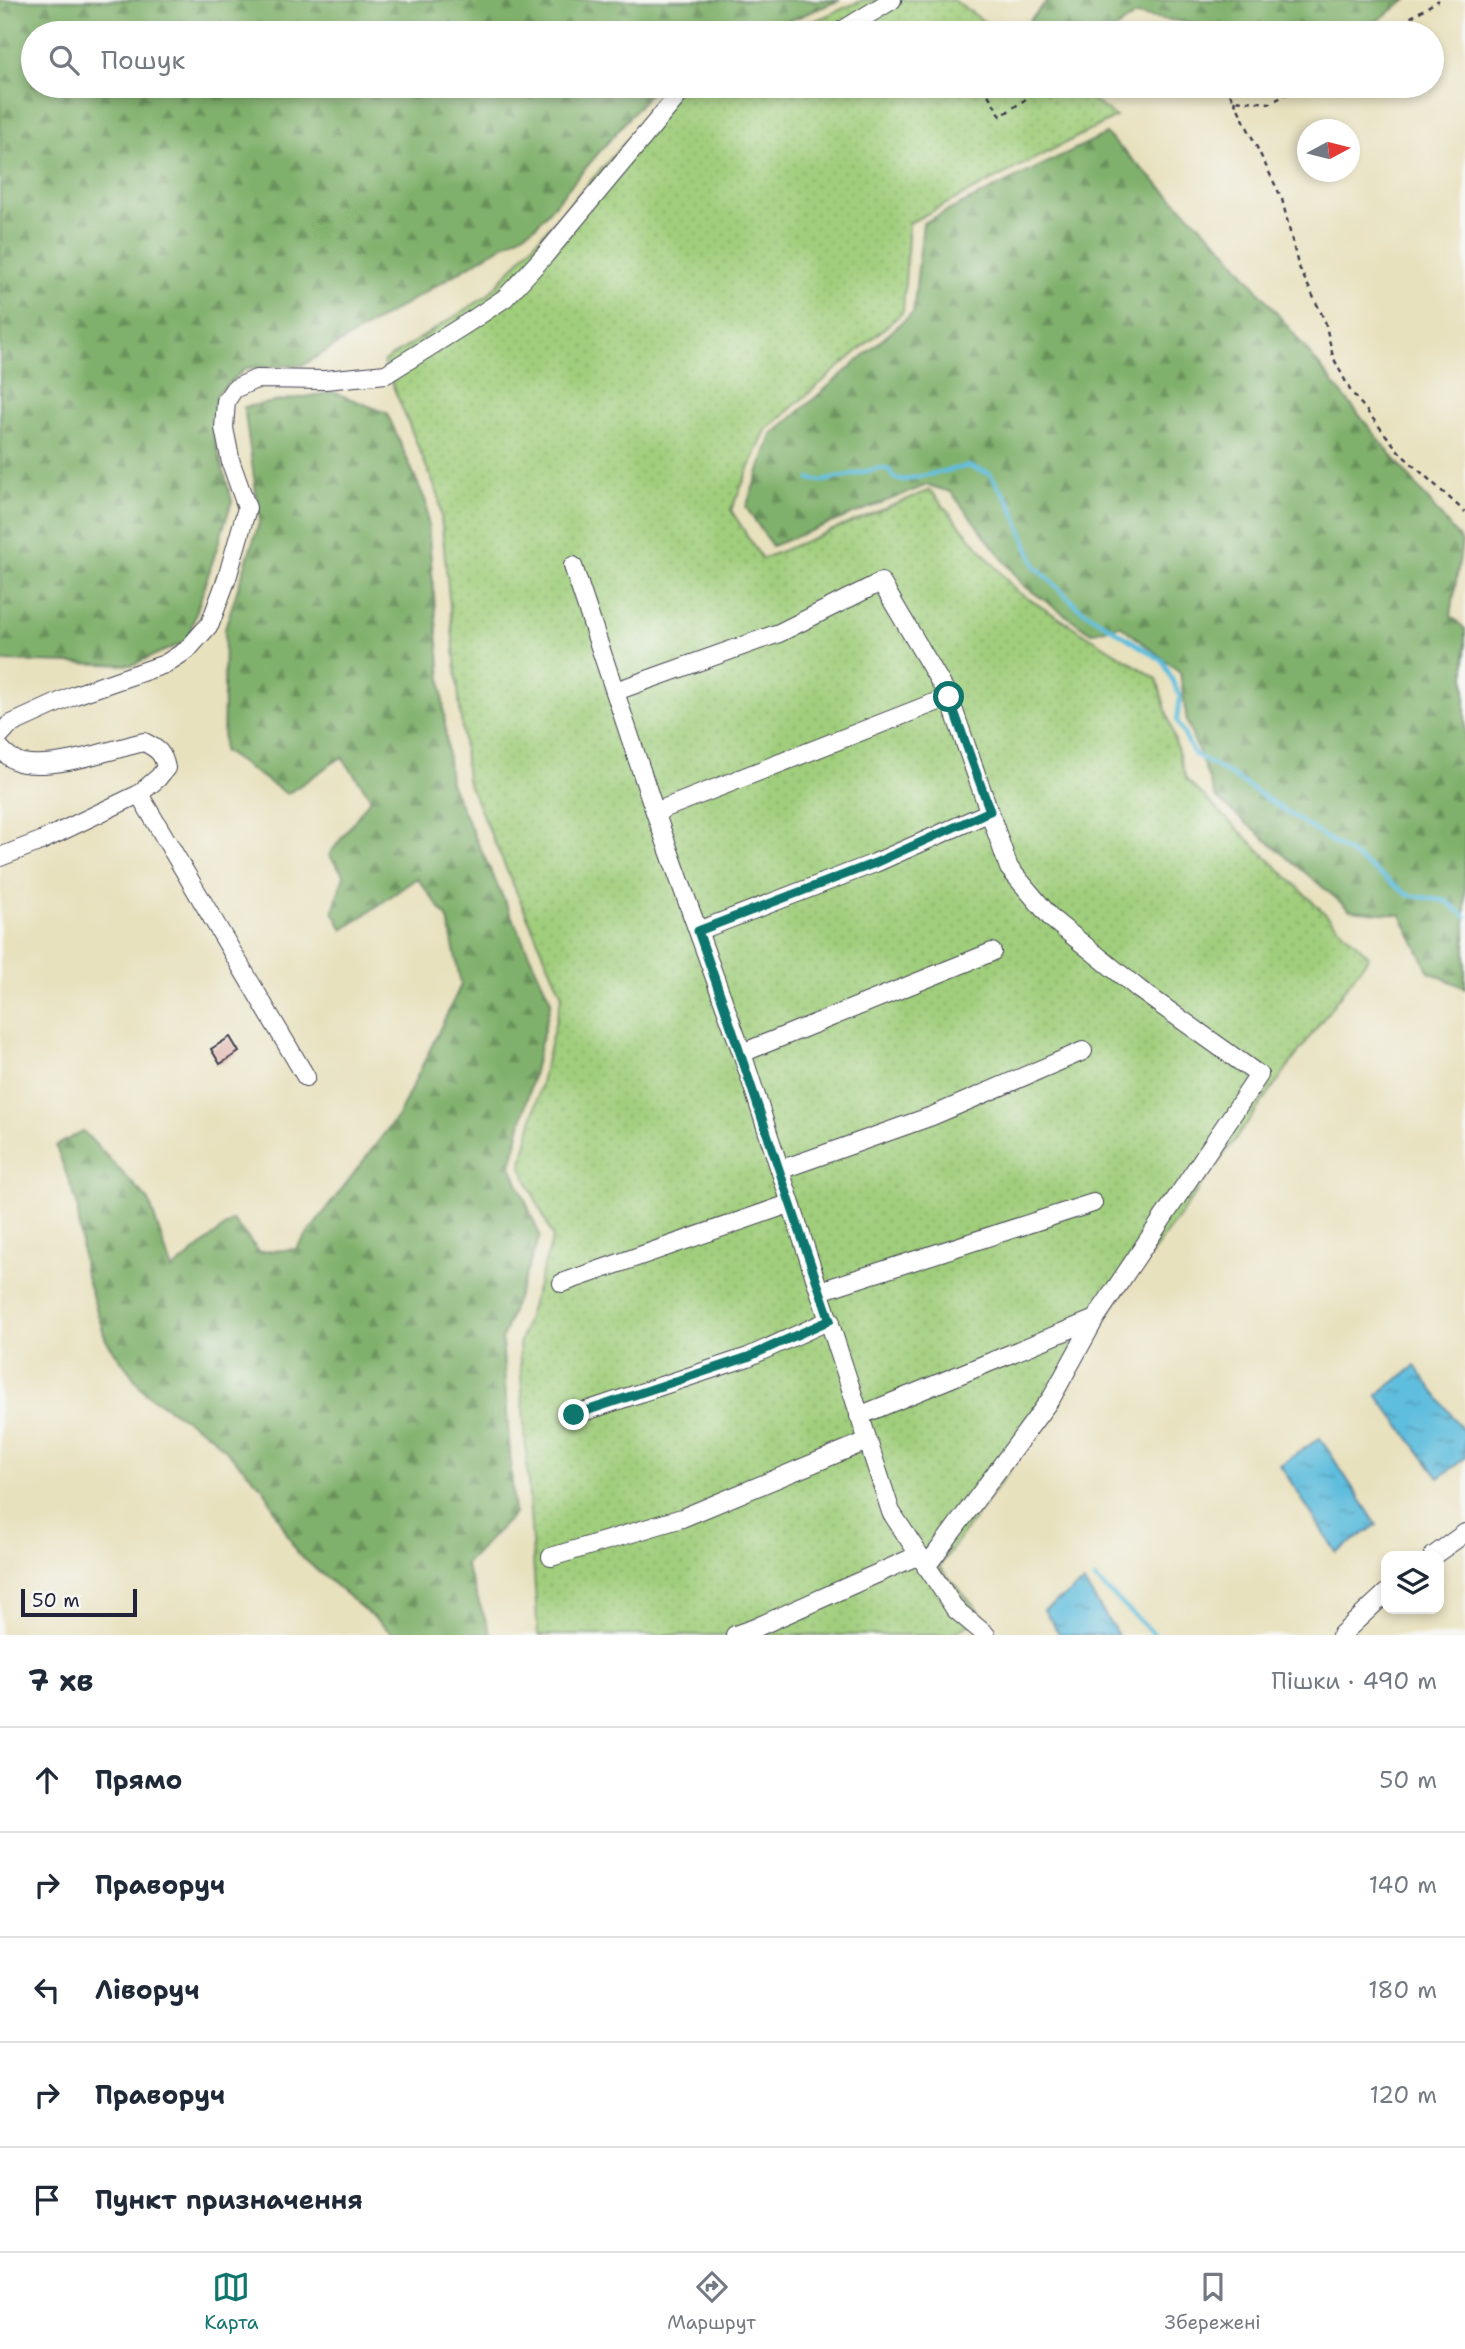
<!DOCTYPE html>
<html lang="uk">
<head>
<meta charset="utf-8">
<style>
  body { margin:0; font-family:"Shantell Sans",sans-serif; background:#f2f2f3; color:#1f2937 }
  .controls { position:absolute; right:21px; bottom:21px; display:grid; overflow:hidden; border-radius:14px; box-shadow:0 4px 10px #0003 }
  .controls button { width:63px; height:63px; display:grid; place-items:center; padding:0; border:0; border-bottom:2px solid #e0e1e3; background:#fff; color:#1f2937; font:35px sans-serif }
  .compass { position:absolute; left:1297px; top:119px; width:63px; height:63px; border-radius:50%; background:#fff; box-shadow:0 4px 10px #0003; rotate:83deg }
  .scale { position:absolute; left:21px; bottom:18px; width:116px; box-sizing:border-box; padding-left:7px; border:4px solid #22223b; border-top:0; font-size:19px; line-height:24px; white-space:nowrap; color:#22223b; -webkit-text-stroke:5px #f6f6f2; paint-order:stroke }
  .stop { position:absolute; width:21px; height:21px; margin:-16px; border:5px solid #0f766e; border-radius:50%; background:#fff }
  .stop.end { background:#0f766e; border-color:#fff; box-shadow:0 2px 7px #0008 }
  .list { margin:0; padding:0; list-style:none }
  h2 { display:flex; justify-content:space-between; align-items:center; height:91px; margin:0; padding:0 28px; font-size:30px }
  h2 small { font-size:23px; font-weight:400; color:#747a83 }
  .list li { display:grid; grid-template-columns:46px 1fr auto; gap:21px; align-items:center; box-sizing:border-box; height:105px; padding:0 28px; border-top:2px solid #e0e1e3 }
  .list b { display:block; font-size:26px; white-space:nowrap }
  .list em { font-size:23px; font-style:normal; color:#747a83 }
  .icon { flex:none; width:38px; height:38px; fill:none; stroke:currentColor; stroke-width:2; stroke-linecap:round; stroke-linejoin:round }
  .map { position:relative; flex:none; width:1465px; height:1635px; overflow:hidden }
  .search { position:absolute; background:#fff; box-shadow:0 4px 10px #0003; left:21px; right:21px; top:21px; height:77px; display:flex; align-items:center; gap:18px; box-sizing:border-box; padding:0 24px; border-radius:38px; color:#747a83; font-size:26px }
  .sheet { height:616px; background:#fff }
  nav { display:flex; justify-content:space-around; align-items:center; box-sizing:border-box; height:98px; border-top:2px solid #e0e1e3; background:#fff; font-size:19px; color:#747a83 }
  nav a { display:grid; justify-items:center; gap:4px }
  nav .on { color:#0f766e }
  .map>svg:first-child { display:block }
  .forest { fill:url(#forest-firs); stroke:#516a54; stroke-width:2 }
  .garden { fill:url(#garden-dots); stroke:#61785c; stroke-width:2 }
  .water { fill:url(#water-ripples); stroke:#40708c; stroke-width:2 }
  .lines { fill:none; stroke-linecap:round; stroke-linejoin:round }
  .stream { stroke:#5fbddd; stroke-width:4.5 }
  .building { fill:#daa29a }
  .minor-casing { stroke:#403f4f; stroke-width:20 }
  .path { stroke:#403f4f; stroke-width:2.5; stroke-dasharray:5 5; stroke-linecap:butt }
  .minor { stroke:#fff; stroke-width:18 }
  .route { stroke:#0f766e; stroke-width:9 }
</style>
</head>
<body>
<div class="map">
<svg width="1465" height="1635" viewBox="0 0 1465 1635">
  <defs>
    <pattern id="forest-firs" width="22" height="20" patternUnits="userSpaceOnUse" patternTransform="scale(1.75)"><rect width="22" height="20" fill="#80b16c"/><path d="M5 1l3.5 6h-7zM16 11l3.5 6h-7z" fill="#68905a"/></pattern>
    <pattern id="garden-dots" width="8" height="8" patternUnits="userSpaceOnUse" patternTransform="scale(1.75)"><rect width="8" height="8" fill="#a0ce7c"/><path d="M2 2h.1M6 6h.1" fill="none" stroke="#8ab16c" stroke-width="1.8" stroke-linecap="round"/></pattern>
    <pattern id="water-ripples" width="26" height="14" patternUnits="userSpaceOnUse" patternTransform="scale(1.75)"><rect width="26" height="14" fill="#5fbddd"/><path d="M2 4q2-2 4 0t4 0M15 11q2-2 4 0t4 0" fill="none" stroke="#4e99b4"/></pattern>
  </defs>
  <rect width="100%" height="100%" fill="#f6f6f2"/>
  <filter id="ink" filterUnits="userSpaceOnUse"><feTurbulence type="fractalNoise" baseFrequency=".0143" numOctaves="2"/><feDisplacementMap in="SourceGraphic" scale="14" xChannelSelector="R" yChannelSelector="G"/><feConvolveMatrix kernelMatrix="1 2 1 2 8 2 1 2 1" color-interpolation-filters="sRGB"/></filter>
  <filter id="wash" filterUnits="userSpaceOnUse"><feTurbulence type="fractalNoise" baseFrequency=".00686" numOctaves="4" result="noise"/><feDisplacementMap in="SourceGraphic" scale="28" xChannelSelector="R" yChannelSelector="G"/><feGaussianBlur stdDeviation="1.57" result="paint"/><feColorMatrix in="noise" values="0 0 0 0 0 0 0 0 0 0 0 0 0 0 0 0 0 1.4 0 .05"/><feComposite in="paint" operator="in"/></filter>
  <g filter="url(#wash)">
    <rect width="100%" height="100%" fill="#e8e1be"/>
    <path class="forest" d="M0,0H840L759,33H33V86H656L536,226L303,365L246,368L217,394L212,431L232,501L187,641L132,665L5,661L0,663Z
      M1048,0H1407L1359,33H1205L1199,24L1136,15L1109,33H1026L1021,30Z
      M1106,134L1224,248L1462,542L1451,616L1465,629V988L1429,972L1401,915L1350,910L1216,798L1187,722L1180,672L1120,625L1091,633L1023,585L951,492L927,485L772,546L746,507L772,435L913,313L923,223Z
      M333,392L387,413L426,502L450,783L551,1001L511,1166L540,1236L502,1339L514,1514L465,1564L491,1635H394L297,1553L264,1489L214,1438L145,1393L106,1340L84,1270L77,1203L56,1146L83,1131L149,1201L172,1270L233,1220L259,1252L296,1249L399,1114L461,985L448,919L417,878L343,930L333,911L344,875L329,855L371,798L342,757L287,794L223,751L225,628L260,520L244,407Z"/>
    <path class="garden" d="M863,0H954L1000,33H786Z
      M676,86H1073L1116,117L909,223L903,312L766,430L731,510L762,559L930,490L1016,591L1157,679L1186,779L1369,956L1104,1319L1058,1403L939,1567L984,1617L950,1635H538L519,1345L553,1237L521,1167L562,995L467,780L439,497L383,362L487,296Z"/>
    <path class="water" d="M1415,1366L1465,1433V1458L1439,1478L1377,1395Z
      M1320,1438L1377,1525L1336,1552L1280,1465Z
      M1084,1583L1118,1635H1060L1044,1610Z"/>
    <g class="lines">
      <path class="stream" d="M810,479L823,481L881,468L889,470L894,478L904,480L968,466L989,473L1011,504L1035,566L1078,607L1163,661L1180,696L1177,721L1194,754L1231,775L1367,865L1408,895L1446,901L1465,916
        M1095,1579L1155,1635"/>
    </g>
    <g id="blocks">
      <path class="building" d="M230,1037L239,1052L220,1064L211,1049Z"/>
    </g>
  </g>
  <g filter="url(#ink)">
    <use href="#blocks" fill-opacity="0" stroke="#403f4f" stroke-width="2"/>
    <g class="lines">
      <defs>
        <path id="minor" d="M838,33L892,0
          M573,566L655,812L742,1053L891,1512L955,1609L986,1635
          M616,691L779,633L881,582L949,697L1009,868L1052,919L1140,990L1259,1075L1095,1319L1052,1397L926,1567
          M0,735L9,725L75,695L165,664L187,650L210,624L227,578L247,508L231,463L224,428L226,401L234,389L256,379L325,380L386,374L469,322L505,298L545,255L686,86
          M0,748C7,755 13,761 23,763C56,769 110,750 144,742C158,749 163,753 166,768L158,778L139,794L306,1077
          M655,812L949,697
          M0,857L41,841L139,794
          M698,931L875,863L990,812
          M742,1053L992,952
          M780,1170L932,1116L1083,1051
          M562,1283L789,1204
          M820,1291L1093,1203
          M574,1415L748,1357L830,1320
          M859,1416L1095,1319
          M1433,1556L1465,1533
          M551,1557L682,1518L867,1441
          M735,1635L755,1628L919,1555
          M1341,1635L1386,1593"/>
      </defs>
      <use href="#minor" class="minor-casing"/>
      <path class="path" d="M1122,33L1134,25L1184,33
        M1385,33L1439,0
        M983,86L1001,116L1045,86
        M1224,86L1234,100L1271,103L1300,86
        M1234,100L1282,199L1298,265L1325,321L1333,357L1350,390L1401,454L1465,512"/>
      <use href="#minor" class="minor"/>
    </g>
  </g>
  <g class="lines" filter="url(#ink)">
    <path class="route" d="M574,1415L748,1357L830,1320C785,1191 744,1060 698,931L875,863L990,811L949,697"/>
  </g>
</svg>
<div class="controls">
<button><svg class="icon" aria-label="layers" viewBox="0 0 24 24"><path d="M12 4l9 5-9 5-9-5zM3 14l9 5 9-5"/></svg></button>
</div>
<svg class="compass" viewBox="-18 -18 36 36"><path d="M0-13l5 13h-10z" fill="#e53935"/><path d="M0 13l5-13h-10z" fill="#747a83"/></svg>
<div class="scale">50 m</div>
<div class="stop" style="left:949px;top:697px"></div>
<div class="stop end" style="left:574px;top:1415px"></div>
<div class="search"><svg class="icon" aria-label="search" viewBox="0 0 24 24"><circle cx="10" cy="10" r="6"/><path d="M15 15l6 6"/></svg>Пошук</div>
</div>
<section class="sheet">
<h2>7 хв<small>Пішки · 490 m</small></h2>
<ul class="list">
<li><svg class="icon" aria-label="ahead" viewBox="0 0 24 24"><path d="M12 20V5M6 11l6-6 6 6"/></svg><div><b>Прямо</b></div><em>50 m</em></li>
<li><svg class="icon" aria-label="right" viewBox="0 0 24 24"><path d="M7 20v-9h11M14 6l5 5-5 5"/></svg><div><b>Праворуч</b></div><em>140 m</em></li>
<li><svg class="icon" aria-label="left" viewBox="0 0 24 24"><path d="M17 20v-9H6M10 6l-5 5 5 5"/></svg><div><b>Ліворуч</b></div><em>180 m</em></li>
<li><svg class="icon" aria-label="right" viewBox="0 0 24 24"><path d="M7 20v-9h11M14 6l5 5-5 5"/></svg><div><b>Праворуч</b></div><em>120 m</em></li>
<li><svg class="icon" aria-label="arrive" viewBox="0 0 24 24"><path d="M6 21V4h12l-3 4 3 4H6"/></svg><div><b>Пункт призначення</b></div></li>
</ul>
</section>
<nav>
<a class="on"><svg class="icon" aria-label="map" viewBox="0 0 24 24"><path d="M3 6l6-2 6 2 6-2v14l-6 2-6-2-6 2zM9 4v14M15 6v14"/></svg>Карта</a>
<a><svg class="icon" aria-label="directions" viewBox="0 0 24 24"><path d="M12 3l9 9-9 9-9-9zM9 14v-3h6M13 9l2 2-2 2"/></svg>Маршрут</a>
<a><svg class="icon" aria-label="saved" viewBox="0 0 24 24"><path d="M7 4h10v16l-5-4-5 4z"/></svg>Збережені</a>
</nav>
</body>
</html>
